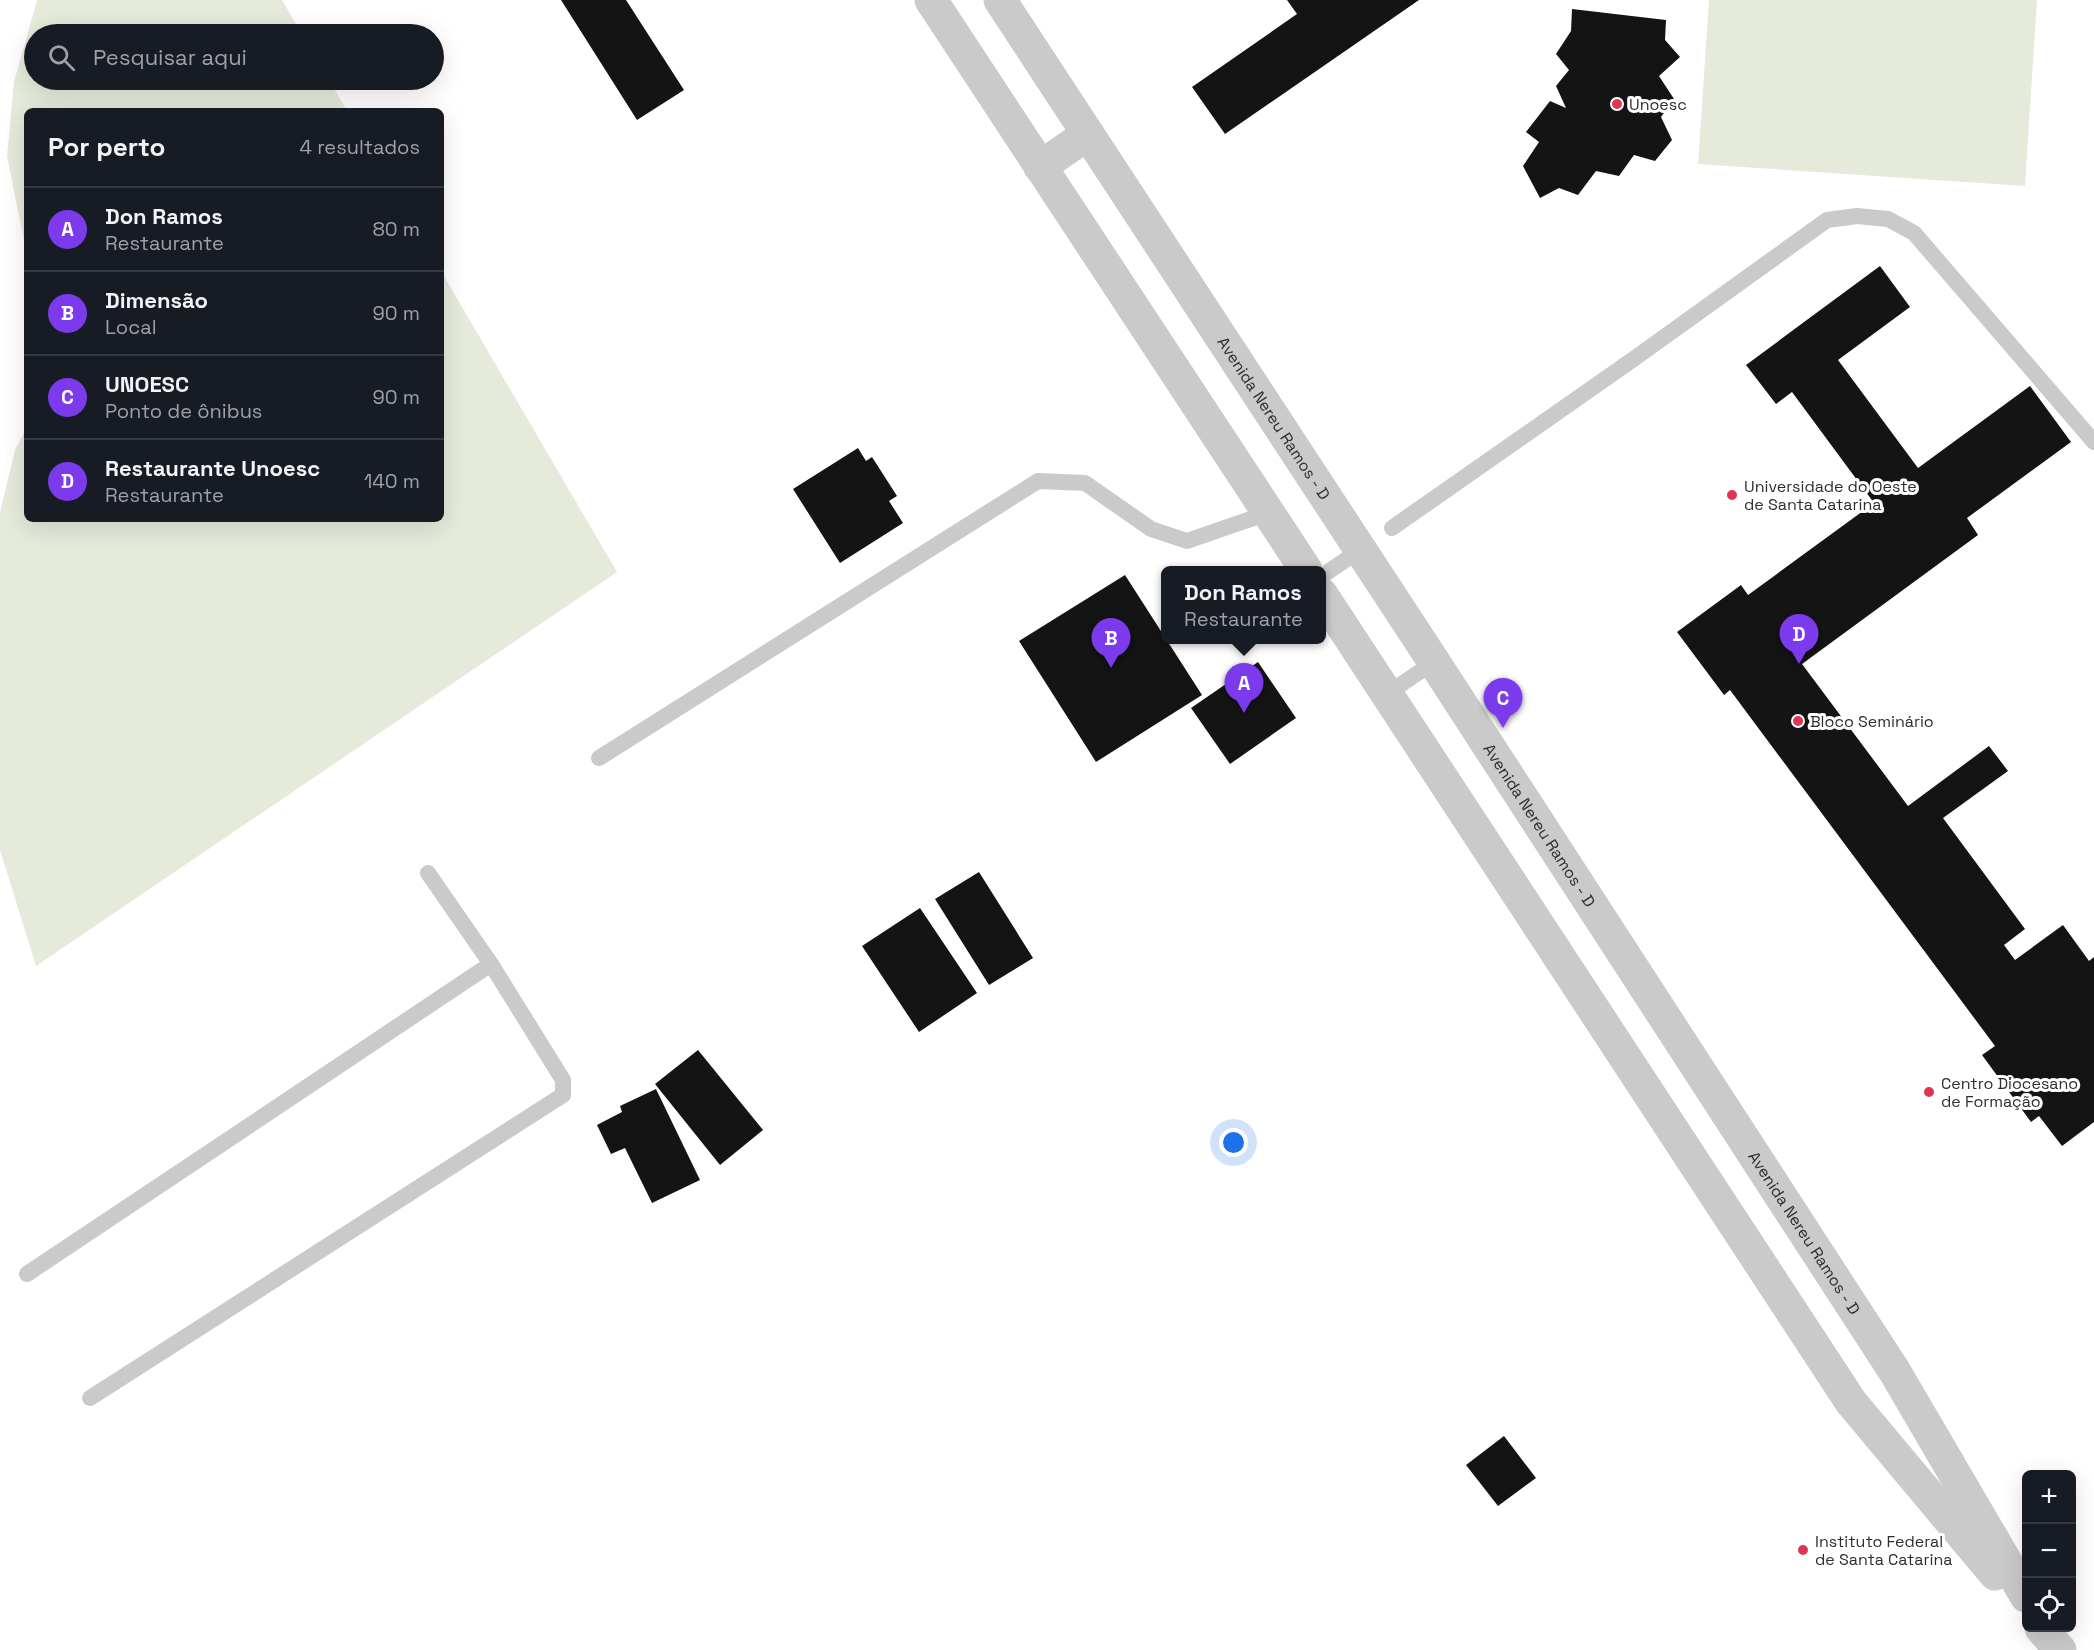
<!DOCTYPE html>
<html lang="pt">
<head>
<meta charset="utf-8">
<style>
  body { margin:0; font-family:"Space Grotesk",sans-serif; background:#242831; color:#f1f3f6 }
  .controls { position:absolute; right:18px; bottom:18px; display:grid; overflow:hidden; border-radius:9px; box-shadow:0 6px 24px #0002 }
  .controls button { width:54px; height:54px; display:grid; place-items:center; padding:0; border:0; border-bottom:2px solid #363941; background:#171b24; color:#f1f3f6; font:30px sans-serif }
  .you { position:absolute; left:1234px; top:1143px; width:21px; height:21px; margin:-15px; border:4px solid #fff; border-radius:50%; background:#1a73e8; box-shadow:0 0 0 9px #1a73e833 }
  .badge { display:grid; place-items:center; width:39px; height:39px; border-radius:50%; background:#7c3aed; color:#fff; font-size:20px; font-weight:700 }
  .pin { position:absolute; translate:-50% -50px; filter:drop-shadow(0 2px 3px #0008) }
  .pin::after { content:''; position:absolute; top:32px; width:21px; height:18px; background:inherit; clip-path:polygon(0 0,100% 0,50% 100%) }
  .popup { position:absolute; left:1161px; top:566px; width:165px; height:78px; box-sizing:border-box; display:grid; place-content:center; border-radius:9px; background:#171b24; filter:drop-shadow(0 2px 4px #0005); font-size:20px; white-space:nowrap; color:#9ea1a6 }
  .popup b { font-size:22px; color:#f1f3f6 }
  .popup::after { content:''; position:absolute; left:50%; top:100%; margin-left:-12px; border:12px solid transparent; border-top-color:#171b24 }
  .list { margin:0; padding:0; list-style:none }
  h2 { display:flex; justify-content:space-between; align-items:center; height:78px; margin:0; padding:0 24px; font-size:26px }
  h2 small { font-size:20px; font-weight:400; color:#9ea1a6 }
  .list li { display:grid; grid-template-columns:39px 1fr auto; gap:18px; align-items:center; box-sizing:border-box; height:84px; padding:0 24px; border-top:2px solid #363941 }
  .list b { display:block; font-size:22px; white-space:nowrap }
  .list p { margin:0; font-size:20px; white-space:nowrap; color:#9ea1a6 }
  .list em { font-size:20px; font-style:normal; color:#9ea1a6 }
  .icon { flex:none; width:33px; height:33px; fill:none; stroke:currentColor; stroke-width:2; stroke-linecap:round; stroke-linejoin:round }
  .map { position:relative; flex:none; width:2094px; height:1650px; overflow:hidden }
  .search { position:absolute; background:#171b24; box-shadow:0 6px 24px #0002; left:24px; top:24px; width:420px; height:66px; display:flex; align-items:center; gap:15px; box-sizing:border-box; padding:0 21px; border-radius:33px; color:#9ea1a6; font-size:22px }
  .panel { position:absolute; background:#171b24; box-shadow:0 6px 24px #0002; left:24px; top:108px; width:420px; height:414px; border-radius:9px }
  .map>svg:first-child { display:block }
  .green { fill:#e5eadb }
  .building { fill:#141414 }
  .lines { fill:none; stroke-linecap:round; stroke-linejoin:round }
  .service { stroke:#cacaca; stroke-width:16 }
  .tertiary { stroke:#cacaca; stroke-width:33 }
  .poi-dot { fill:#df3454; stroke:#fff; stroke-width:2 }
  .labels { text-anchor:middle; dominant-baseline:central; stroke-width:6; stroke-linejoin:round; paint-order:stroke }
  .poi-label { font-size:16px; fill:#2d2d2d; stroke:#fff; text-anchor:start }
  .street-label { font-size:16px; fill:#2d2d2d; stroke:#fff }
</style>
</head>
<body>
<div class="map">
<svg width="2094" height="1650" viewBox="0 0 2094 1650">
  <rect width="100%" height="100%" fill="#fff"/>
  <path class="green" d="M37,0H282L302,34H34V80H329L347,111H27V255L7,156L14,82Z
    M1709,0H2037L2025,186L1698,164Z
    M441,271L617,572L36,966L0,850V512L15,450L27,427V519H441Z"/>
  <path class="building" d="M561,0H626L684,90L637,120Z
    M1287,0H1419L1225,134L1192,87L1297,14Z
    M1572,9L1666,20L1665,40L1680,57L1659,76L1674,99L1661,117L1672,140L1655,161L1634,155L1619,176L1596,171L1578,195L1559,188L1540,198L1523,166L1539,142L1526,132L1550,101L1566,108L1556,86L1569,70L1556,54L1571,31Z
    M1880,266L1910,307L1838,360L1918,468L2030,386L2071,442L1967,518L1978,535L1802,664L1908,806L1989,746L2008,771L1943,818L2025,929L2004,945L2015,960L2063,925L2089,961L2094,957V1122L2062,1146L2039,1116L2031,1122L1982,1055L1995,1046L1730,690L1724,695L1677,632L1741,585L1748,595L1874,503L1792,392L1776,404L1746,365Z
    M858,448L866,461L872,457L897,496L889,501L903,523L840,563L793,489Z
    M1125,575L1202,695L1096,762L1019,641Z
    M1258,662L1296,718L1230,764L1191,708Z
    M979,872L1033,958L989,985L935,899Z
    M920,908L977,993L919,1032L862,946Z
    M698,1050L763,1130L720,1165L655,1084Z
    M656,1089L700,1180L652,1203L625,1148L611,1154L597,1125L622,1112L620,1106Z
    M1504,1436L1536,1478L1498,1506L1466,1465Z"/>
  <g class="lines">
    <path class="service" d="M1392,528L1635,358L1827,220L1857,216L1888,219L1914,233L2094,442
      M1322,576L1360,550
      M1387,694L1434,662
      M599,758L1038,481L1085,483L1151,529L1187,541L1268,513
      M27,1274L491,964L428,873
      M90,1398L563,1095V1080L491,964"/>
    <g class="tertiary">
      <path d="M931,0L1306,570"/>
      <path id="s1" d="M1000,0L1434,662L1895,1372L2026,1596"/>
      <path d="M1040,167L1088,134"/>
      <path d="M1322,595L1851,1402L1995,1574"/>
      <path d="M2041,1628L2060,1650"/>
    </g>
  </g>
  <g class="poi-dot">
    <circle cx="1617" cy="104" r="6"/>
    <circle cx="1732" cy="495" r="6"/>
    <circle cx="1798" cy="721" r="6"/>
    <circle cx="1929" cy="1092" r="6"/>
    <circle cx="1803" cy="1550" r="6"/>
  </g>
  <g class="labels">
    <g class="poi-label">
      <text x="1629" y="104">Unoesc</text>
      <text x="1744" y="486">Universidade do Oeste<tspan x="1744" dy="18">de Santa Catarina</tspan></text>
      <text x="1810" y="721">Bloco Seminário</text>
      <text x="1941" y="1083">Centro Diocesano<tspan x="1941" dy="18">de Formação</tspan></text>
      <text x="1815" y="1541">Instituto Federal<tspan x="1815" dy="18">de Santa Catarina</tspan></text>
    </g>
    <g class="street-label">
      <text stroke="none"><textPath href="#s1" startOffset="500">Avenida Nereu Ramos - D</textPath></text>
      <text stroke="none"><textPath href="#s1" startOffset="986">Avenida Nereu Ramos - D</textPath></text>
      <text stroke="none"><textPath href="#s1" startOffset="1472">Avenida Nereu Ramos - D</textPath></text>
    </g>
  </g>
</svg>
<div class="controls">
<button>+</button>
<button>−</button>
<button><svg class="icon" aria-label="locate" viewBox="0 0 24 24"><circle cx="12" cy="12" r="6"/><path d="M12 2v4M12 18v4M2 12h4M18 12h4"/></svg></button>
</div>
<div class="you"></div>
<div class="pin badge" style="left:1244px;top:713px">A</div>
<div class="popup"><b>Don Ramos</b>Restaurante</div>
<div class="pin badge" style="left:1111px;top:668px">B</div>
<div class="pin badge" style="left:1503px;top:728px">C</div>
<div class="pin badge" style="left:1799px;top:664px">D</div>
<div class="search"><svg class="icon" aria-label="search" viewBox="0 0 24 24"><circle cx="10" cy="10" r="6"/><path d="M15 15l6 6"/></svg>Pesquisar aqui</div>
<section class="panel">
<h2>Por perto<small>4 resultados</small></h2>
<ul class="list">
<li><span class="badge">A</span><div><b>Don Ramos</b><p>Restaurante</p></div><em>80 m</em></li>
<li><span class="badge">B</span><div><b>Dimensão</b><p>Local</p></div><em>90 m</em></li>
<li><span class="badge">C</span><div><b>UNOESC</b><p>Ponto de ônibus</p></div><em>90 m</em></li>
<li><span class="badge">D</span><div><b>Restaurante Unoesc</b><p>Restaurante</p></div><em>140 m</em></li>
</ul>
</section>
</div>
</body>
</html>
